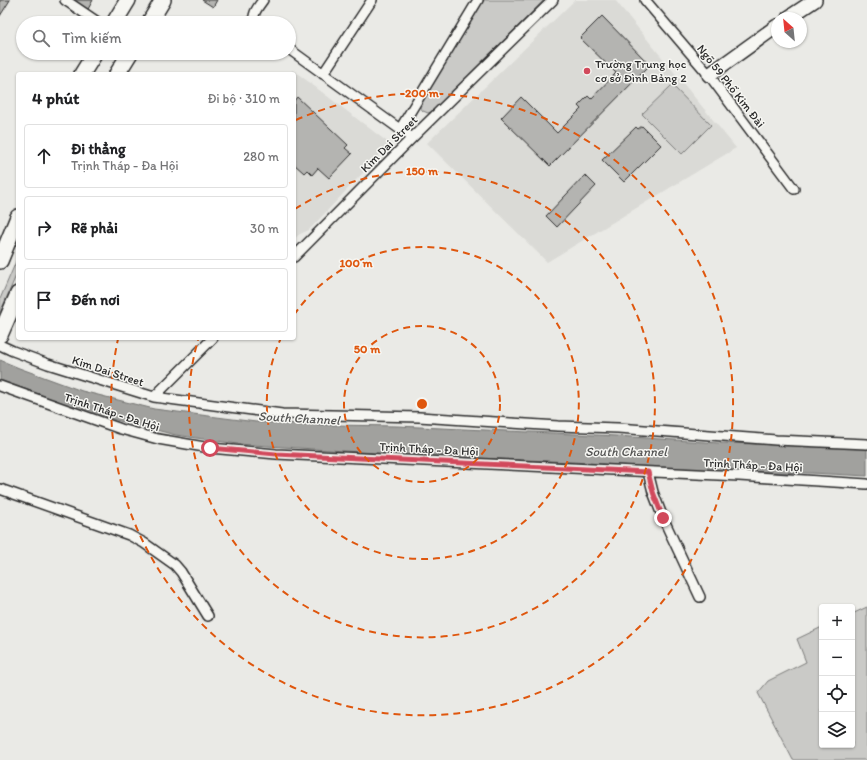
<!DOCTYPE html>
<html lang="vi">
<head>
<meta charset="utf-8">
<style>
  body { margin:0; font-family:Itim,sans-serif; background:#f6f6f6; color:#202124 }
  .controls { position:absolute; right:12px; bottom:12px; display:grid; overflow:hidden; border-radius:4px; box-shadow:0 1px 3px #0004 }
  .controls button { width:36px; height:36px; display:grid; place-items:center; padding:0; border:0; border-bottom:1px solid #e0e0e0; background:#fff; color:#202124; font:20px sans-serif }
  .compass { position:absolute; left:771px; top:12px; width:36px; height:36px; border-radius:50%; background:#fff; box-shadow:0 1px 3px #0004; rotate:333deg }
  .stop { position:absolute; width:12px; height:12px; margin:-9px; border:3px solid #d1495b; border-radius:50%; background:#fff }
  .stop.end { background:#d1495b; border-color:#fff; box-shadow:0 1px 4px #0008 }
  .list { margin:0; padding:0; list-style:none }
  h2 { display:flex; justify-content:space-between; align-items:center; height:52px; margin:0; padding:0 16px; font-size:17px }
  h2 small { font-size:13px; font-weight:400; color:#757577 }
  .list li { display:grid; grid-template-columns:26px 1fr auto; gap:12px; align-items:center; box-sizing:border-box; height:64px; margin:0 8px 8px; padding:0 8px; border:1px solid #e0e0e0; border-radius:4px }
  .list b { display:block; font-size:15px; white-space:nowrap }
  .list p { margin:0; font-size:13px; white-space:nowrap; color:#757577 }
  .list em { font-size:13px; font-style:normal; color:#757577 }
  .icon { flex:none; width:22px; height:22px; fill:none; stroke:currentColor; stroke-width:2; stroke-linecap:round; stroke-linejoin:round }
  .map { position:relative; flex:none; width:867px; height:760px; overflow:hidden }
  .search { position:absolute; background:#fff; box-shadow:0 1px 3px #0004; left:16px; top:16px; width:280px; height:44px; display:flex; align-items:center; gap:10px; box-sizing:border-box; padding:0 14px; border-radius:22px; color:#757577; font-size:15px }
  .panel { position:absolute; background:#fff; box-shadow:0 1px 3px #0004; left:16px; top:72px; width:280px; height:268px; border-radius:4px }
  .map>svg:first-child { display:block }
  .built { fill:#dadad6 }
  .green { fill:#cacac7; stroke:#7a7a79 }
  .water { fill:#a1a19e; stroke:#727270 }
  .building { fill:#b4b4b1; stroke:#2b2b2b }
  .lines { fill:none; stroke-linecap:round; stroke-linejoin:round }
  .street-casing { stroke:#2b2b2b; stroke-width:12 }
  .secondary-casing { stroke:#2b2b2b; stroke-width:16 }
  .primary-casing { stroke:#2b2b2b; stroke-width:18 }
  .street { stroke:#f6f6f2; stroke-width:9 }
  .secondary { stroke:#f6f6f2; stroke-width:13 }
  .primary { stroke:#f6f6f2; stroke-width:15 }
  .route { stroke:#d1495b; stroke-width:5 }
  .ring { fill:none; stroke:#df570e; stroke-width:2; stroke-dasharray:7 5 }
  .poi-dot { fill:#d1495b; stroke:#f6f6f2; stroke-width:1.5 }
  .labels { text-anchor:middle; dominant-baseline:central; stroke-width:3; stroke-linejoin:round; paint-order:stroke }
  .poi-label { font-size:12px; fill:#2b2b2b; stroke:#f6f6f2; text-anchor:start }
  .street-label { font-size:12px; fill:#2b2b2b; stroke:#f6f6f2 }
  .water-label { font-size:13px; font-style:italic; fill:#545453; stroke:#f6f6f2 }
  .centre { fill:#df570e; stroke:#f6f6f2; stroke-width:2 }
  .ring-label { font-size:12px; text-anchor:middle; font-weight:bold; fill:#df570e; stroke:#f6f6f2; stroke-width:3; stroke-linejoin:round; paint-order:stroke }
</style>
</head>
<body>
<div class="map">
<svg width="867" height="760" viewBox="0 0 867 760">
  <rect width="100%" height="100%" fill="#eaeae6"/>
  <filter id="ink" filterUnits="userSpaceOnUse"><feTurbulence type="fractalNoise" baseFrequency=".025" numOctaves="2"/><feDisplacementMap in="SourceGraphic" scale="8" xChannelSelector="R" yChannelSelector="G"/><feConvolveMatrix kernelMatrix="1 2 1 2 8 2 1 2 1" color-interpolation-filters="sRGB"/></filter>
  <g filter="url(#ink)">
    <path class="built" d="M575,0H615L736,148L547,262L427,143Z
      M293,70L390,144L309,230L300,234L294,239V74H288Z"/>
    <path class="green" d="M484,0H544L434,111L428,113L423,111L419,106L420,101Z
      M672,85L711,125L682,154L642,114Z
      M18,257V271L0,313V299Z
      M867,607V760H793L758,693L768,681L806,662L797,639L822,627V745H852V614Z"/>
    <path class="water" d="M0,360L19,368L82,391L154,409L256,422L330,425L397,426L617,436L718,443L804,445L867,449V476L812,473L689,470L573,462L406,455L238,444L176,435L92,414L0,380Z"/>
    <path class="building" d="M0,0H10L0,16Z
      M71,0H93L87,11Z
      M202,0H217L213,7Z
      M602,16L650,65L550,166L501,118L521,97L557,133L581,109L578,106L588,96L591,99L616,73L580,38Z
      M297,97L348,145L345,148L352,154L329,178L318,168L312,175L307,170L304,173L294,164V101Z
      M642,126L661,145L624,182L602,160L636,127L638,129Z
      M585,175L596,186L557,227L546,216Z"/>
    <g class="lines">
      <defs>
        <path id="street" d="M65,0L99,23
          M645,0L709,75L794,189
          M255,23C251,15 258,7 263,0
          M289,49L412,138
          M323,74L372,0
          M400,129L478,0
          M294,257L412,138L553,0
          M0,345L13,351L48,364L154,397L213,338
          M0,386L121,429L158,439L210,448L276,454L739,476L867,484
          M154,397L282,414L332,415L419,417L558,426L618,428L776,440L867,444
          M648,472L653,492L663,518L700,597
          M0,489L129,535L144,543L175,565L181,572L208,616"/>
        <path id="secondary" d="M788,18L815,0
          M709,75L777,26"/>
        <path id="primary" d="M114,23L128,0
          M149,23L163,0
          M82,74L95,53
          M117,74L130,53
          M0,261L18,217
          M0,335L18,294"/>
      </defs>
      <use href="#street" class="street-casing"/>
      <use href="#secondary" class="secondary-casing"/>
      <use href="#primary" class="primary-casing"/>
      <use href="#street" class="street"/>
      <use href="#secondary" class="secondary"/>
      <use href="#primary" class="primary"/>
    </g>
  </g>
  <g class="lines" filter="url(#ink)">
    <path class="route" d="M210,448L276,454L648,472L653,492L663,518"/>
  </g>
  <g class="ring">
    <circle cx="422" cy="404" r="78"/>
    <path d="M294 315A156 156 0 1 1 281 338"/>
    <path d="M295 209A233 233 0 1 1 198 340"/>
    <path d="M296 120A311 311 0 1 1 118 339"/>
  </g>
  <circle class="poi-dot" cx="587" cy="71" r="4"/>
  <g class="labels">
    <g class="poi-label">
      <text x="595" y="64">Trường Trung học<tspan x="595" dy="14">cơ sở Đình Bảng 2</tspan></text>
    </g>
    <g class="street-label">
      <text transform="translate(731 86) rotate(52)">Ngõ 59 Phố Kim Đài</text>
      <text transform="translate(389 144) rotate(-45)">Kim Dai Street</text>
      <text transform="translate(108 371) rotate(18)">Kim Dai Street</text>
      <text transform="translate(112 412) rotate(18)">Trịnh Tháp - Đa Hội</text>
      <text transform="translate(429 449) rotate(3)">Trịnh Tháp - Đa Hội</text>
      <text transform="translate(753 465) rotate(3)">Trịnh Tháp - Đa Hội</text>
    </g>
    <g class="water-label">
      <text transform="translate(299 418) rotate(3)">South Channel</text>
      <text x="626" y="451">South Channel</text>
    </g>
  </g>
  <circle cx="422" cy="404" r="6" class="centre"/>
  <g class="ring-label">
    <text x="422" y="97">200 m</text>
    <text x="422" y="175">150 m</text>
    <text x="356" y="267">100 m</text>
    <text x="367" y="353">50 m</text>
  </g>
</svg>
<div class="controls">
<button>+</button>
<button>−</button>
<button><svg class="icon" aria-label="locate" viewBox="0 0 24 24"><circle cx="12" cy="12" r="6"/><path d="M12 2v4M12 18v4M2 12h4M18 12h4"/></svg></button>
<button><svg class="icon" aria-label="layers" viewBox="0 0 24 24"><path d="M12 4l9 5-9 5-9-5zM3 14l9 5 9-5"/></svg></button>
</div>
<svg class="compass" viewBox="-18 -18 36 36"><path d="M0-13l5 13h-10z" fill="#e53935"/><path d="M0 13l5-13h-10z" fill="#757577"/></svg>
<div class="stop" style="left:210px;top:448px"></div>
<div class="stop end" style="left:663px;top:518px"></div>
<div class="search"><svg class="icon" aria-label="search" viewBox="0 0 24 24"><circle cx="10" cy="10" r="6"/><path d="M15 15l6 6"/></svg>Tìm kiếm</div>
<section class="panel">
<h2>4 phút<small>Đi bộ · 310 m</small></h2>
<ul class="list">
<li><svg class="icon" aria-label="ahead" viewBox="0 0 24 24"><path d="M12 20V5M6 11l6-6 6 6"/></svg><div><b>Đi thẳng</b><p>Trịnh Tháp - Đa Hội</p></div><em>280 m</em></li>
<li><svg class="icon" aria-label="right" viewBox="0 0 24 24"><path d="M7 20v-9h11M14 6l5 5-5 5"/></svg><div><b>Rẽ phải</b></div><em>30 m</em></li>
<li><svg class="icon" aria-label="arrive" viewBox="0 0 24 24"><path d="M6 21V4h12l-3 4 3 4H6"/></svg><div><b>Đến nơi</b></div></li>
</ul>
</section>
</div>
</body>
</html>
